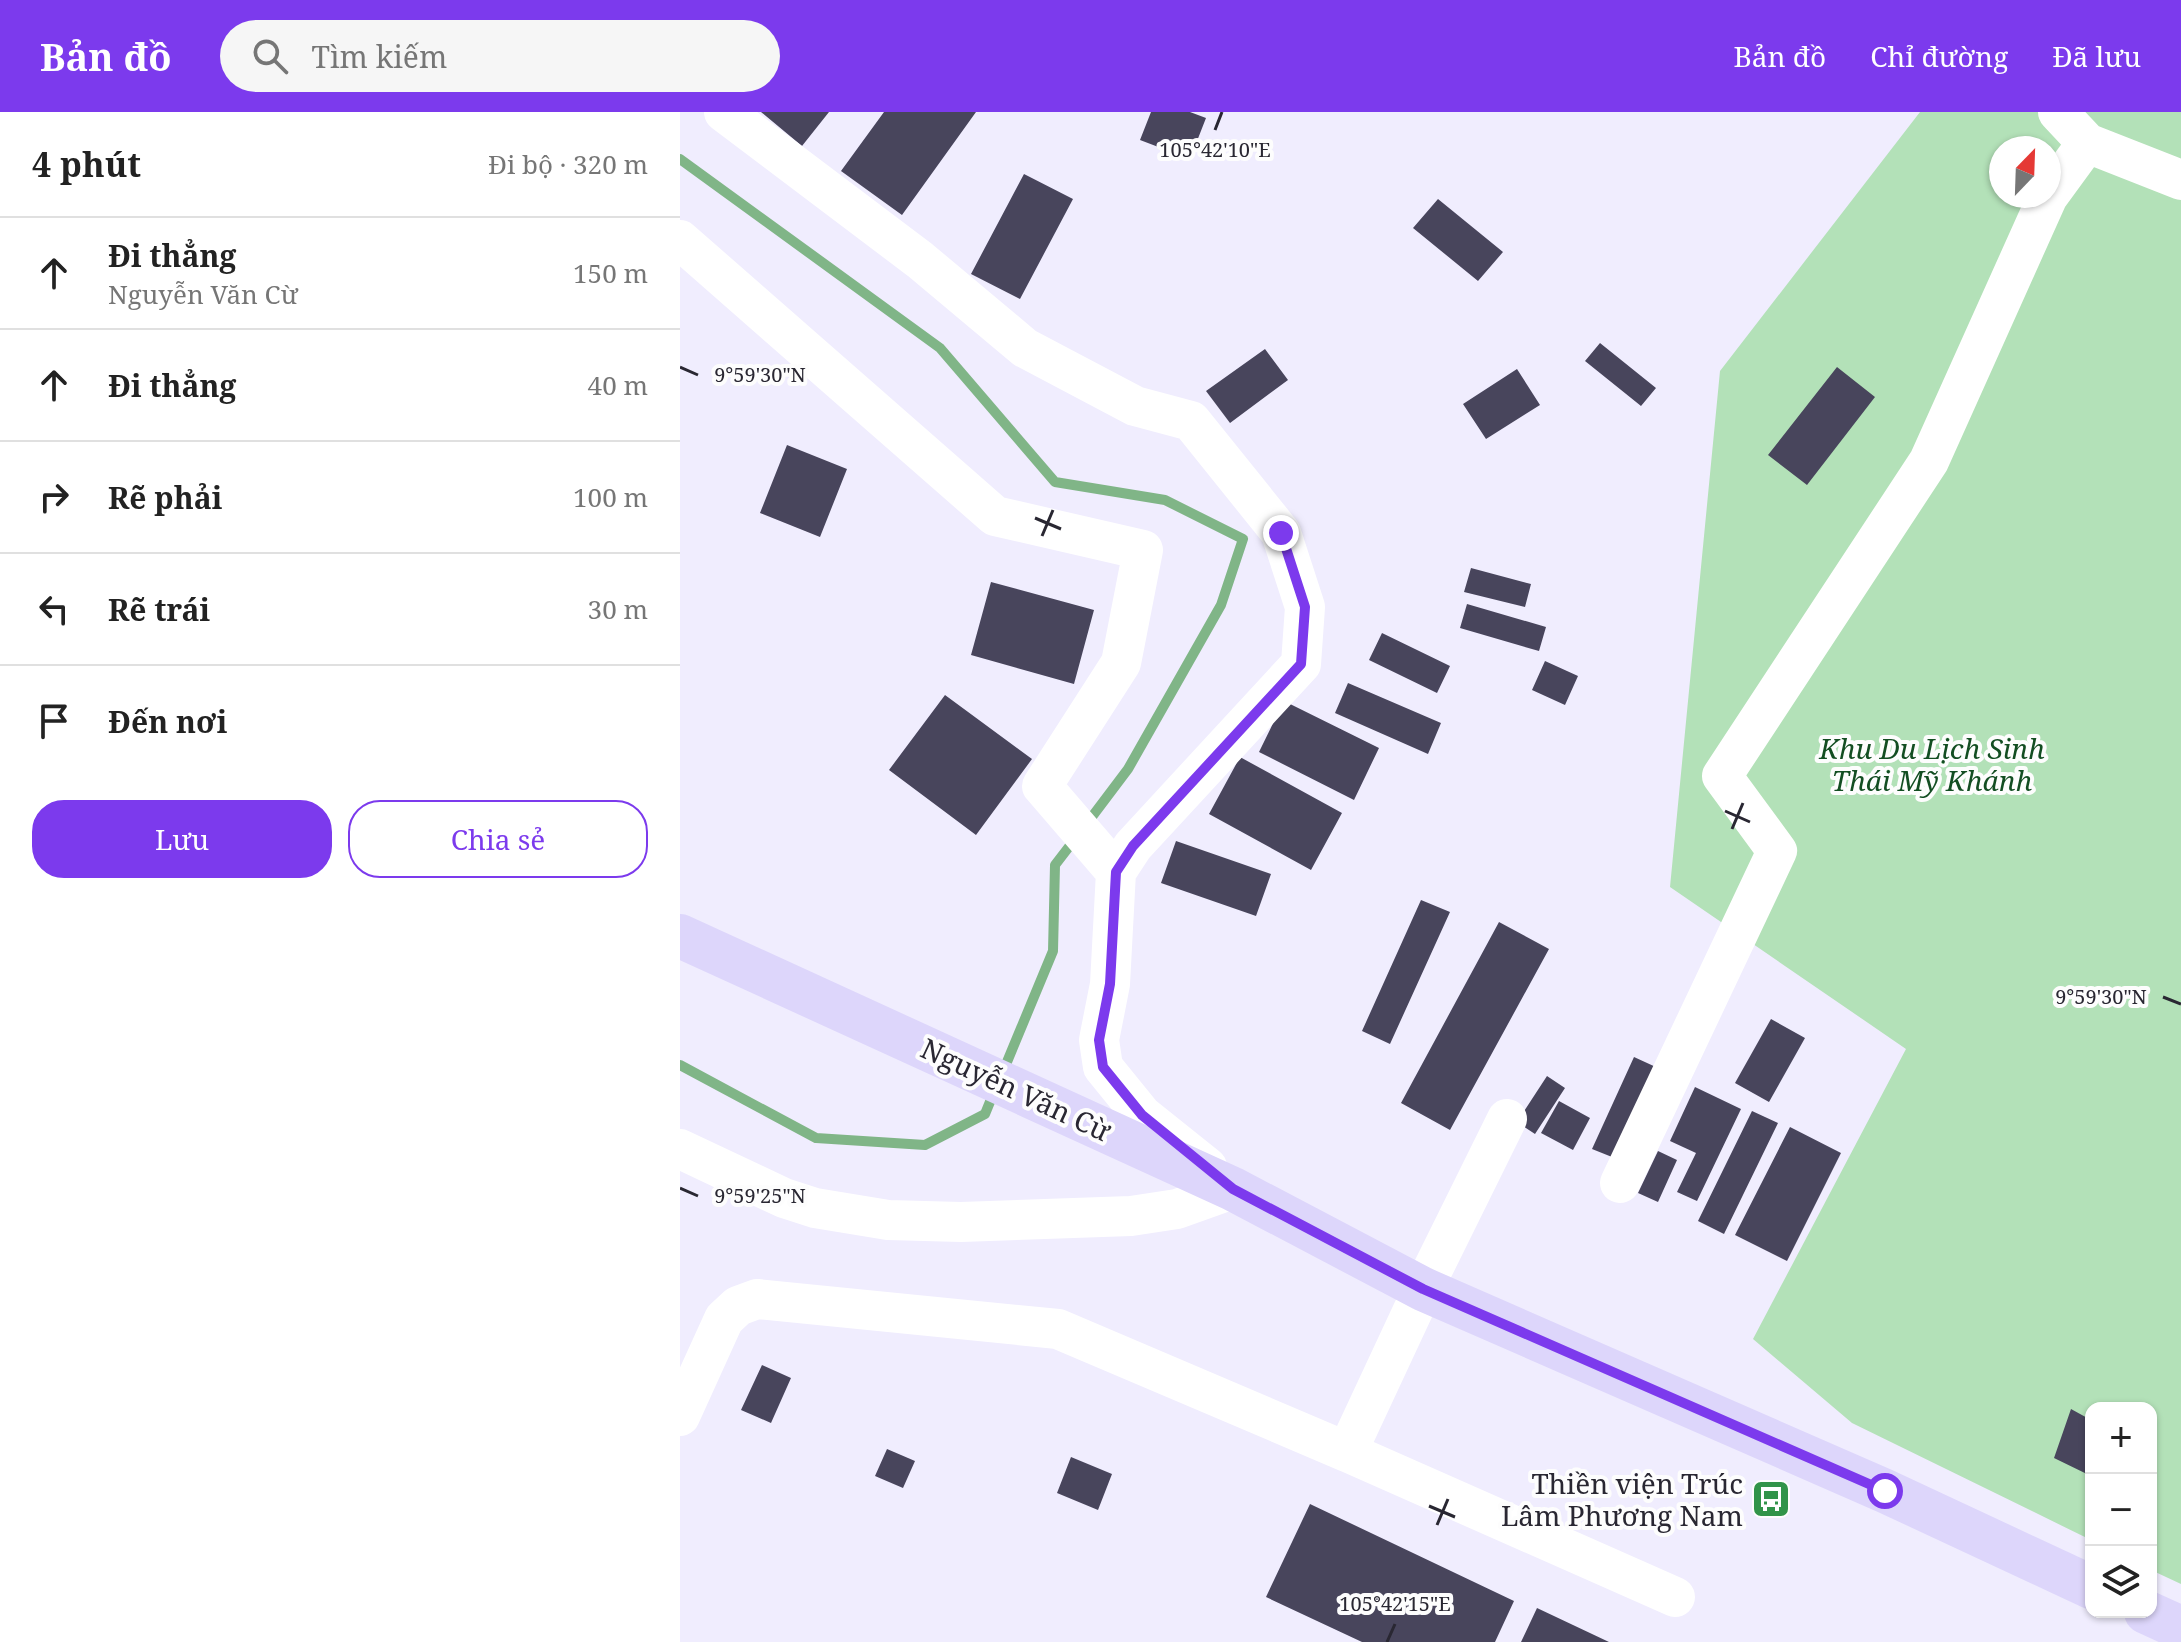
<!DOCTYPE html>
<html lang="vi">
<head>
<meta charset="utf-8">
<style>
  body { margin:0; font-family:"Noto Serif",serif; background:#f6f6f6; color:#222 }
  .controls { position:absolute; right:24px; bottom:24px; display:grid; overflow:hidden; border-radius:16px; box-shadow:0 2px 6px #0004 }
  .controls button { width:72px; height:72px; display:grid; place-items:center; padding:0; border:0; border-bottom:2px solid #e0e0e0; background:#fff; color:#222; font:40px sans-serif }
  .compass { position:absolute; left:1309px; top:24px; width:72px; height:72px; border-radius:50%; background:#fff; box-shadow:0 2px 6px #0004; rotate:23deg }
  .stop { position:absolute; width:24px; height:24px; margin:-18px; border:6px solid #7c3aed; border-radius:50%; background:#fff }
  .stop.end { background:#7c3aed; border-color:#fff; box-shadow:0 2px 8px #0008 }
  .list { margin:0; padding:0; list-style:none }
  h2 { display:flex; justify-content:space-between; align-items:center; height:104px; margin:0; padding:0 32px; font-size:34px }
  h2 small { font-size:26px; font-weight:400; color:#767676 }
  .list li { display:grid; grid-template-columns:52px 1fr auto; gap:24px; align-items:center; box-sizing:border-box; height:112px; padding:0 32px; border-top:2px solid #e0e0e0 }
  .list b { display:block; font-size:30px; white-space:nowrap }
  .list p { margin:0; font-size:26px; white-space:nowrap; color:#767676 }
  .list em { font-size:26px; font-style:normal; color:#767676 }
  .actions { display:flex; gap:16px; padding:24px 32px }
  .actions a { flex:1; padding:18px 0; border:2px solid #7c3aed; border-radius:32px; text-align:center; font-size:28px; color:#7c3aed }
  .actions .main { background:#7c3aed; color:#fff }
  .icon { flex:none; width:44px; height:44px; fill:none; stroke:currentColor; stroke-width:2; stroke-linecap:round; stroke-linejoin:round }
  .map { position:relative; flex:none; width:1501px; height:1530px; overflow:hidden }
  header { display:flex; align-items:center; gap:48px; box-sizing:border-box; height:112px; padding:0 40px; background:#7c3aed; color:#fff }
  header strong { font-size:38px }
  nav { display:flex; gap:44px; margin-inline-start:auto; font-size:28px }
  .search { width:560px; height:72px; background:#f6f6f6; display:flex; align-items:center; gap:20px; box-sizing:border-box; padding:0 28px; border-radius:44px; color:#767676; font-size:30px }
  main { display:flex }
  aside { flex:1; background:#fff }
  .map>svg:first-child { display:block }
  .green { fill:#b3e1b8; fill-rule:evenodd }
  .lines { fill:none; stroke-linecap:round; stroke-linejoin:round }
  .stream { stroke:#80b587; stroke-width:10 }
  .building { fill:#48455c }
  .minor { stroke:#fff; stroke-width:40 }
  .major { stroke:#ddd6fb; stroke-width:44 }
  .route { stroke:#7c3aed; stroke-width:10 }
  .ticks { fill:none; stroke:#292732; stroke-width:3 }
  .labels { text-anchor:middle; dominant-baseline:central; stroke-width:8; stroke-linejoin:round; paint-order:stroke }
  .park-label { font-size:28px; font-style:italic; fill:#134e22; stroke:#fdfdfd }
  .street-label { font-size:28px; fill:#292732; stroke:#fdfdfd }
  .poi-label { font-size:28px; fill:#292732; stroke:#fdfdfd; text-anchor:end }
  .ticks-label { font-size:20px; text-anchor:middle; fill:#292732; stroke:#fdfdfd; stroke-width:8; stroke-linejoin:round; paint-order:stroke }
</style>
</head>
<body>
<header>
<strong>Bản đồ</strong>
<div class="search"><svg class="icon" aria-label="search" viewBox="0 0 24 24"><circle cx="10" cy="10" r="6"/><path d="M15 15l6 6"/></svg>Tìm kiếm</div>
<nav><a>Bản đồ</a><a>Chỉ đường</a><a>Đã lưu</a></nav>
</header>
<main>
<aside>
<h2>4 phút<small>Đi bộ · 320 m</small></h2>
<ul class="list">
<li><svg class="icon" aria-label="ahead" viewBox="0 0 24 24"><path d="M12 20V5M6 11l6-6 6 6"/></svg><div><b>Đi thẳng</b><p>Nguyễn Văn Cừ</p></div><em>150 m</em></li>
<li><svg class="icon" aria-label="ahead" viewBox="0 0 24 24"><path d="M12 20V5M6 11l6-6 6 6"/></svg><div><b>Đi thẳng</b></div><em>40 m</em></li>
<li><svg class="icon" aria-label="right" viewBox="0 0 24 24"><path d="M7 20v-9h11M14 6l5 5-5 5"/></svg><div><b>Rẽ phải</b></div><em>100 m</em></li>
<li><svg class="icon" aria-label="left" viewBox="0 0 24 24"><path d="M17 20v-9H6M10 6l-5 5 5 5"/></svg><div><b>Rẽ trái</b></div><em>30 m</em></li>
<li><svg class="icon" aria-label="arrive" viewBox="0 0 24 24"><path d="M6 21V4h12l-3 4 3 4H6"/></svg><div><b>Đến nơi</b></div></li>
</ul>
<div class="actions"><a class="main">Lưu</a><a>Chia sẻ</a></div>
</aside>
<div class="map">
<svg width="1501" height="1530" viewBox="0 0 1501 1530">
  <rect width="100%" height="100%" fill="#f0edfe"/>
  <path class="green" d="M1240,0H1501V1472L1471,1458V1296H1411V1428L1172,1311L1073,1227L1226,937L990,775L1040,259ZM1321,36H1369V84H1321Z"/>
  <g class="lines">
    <path class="stream" d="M0,47L260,236L375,370L485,388L563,427L541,493L448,657L405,714
      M0,953L136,1026L245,1033L305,1002L314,980
      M322,962L373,839L375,753L395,727"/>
  </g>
  <path class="building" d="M81,0H149L122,34Z
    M204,0H296L222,103L161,59Z
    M471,0H510L526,6L510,47L460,28Z
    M344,62L393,87L340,187L291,162Z
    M758,87L823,140L798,169L733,116Z
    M920,231L976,276L961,294L905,249Z
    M585,237L608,268L550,311L526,279Z
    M1157,255L1195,285L1127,373L1088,343Z
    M837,257L860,293L806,327L783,292Z
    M107,333L167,357L140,425L80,401Z
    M791,456L851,472L845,495L784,480Z
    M311,470L414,498L394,572L291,543Z
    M787,492L866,515L859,539L780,516Z
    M702,521L770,554L757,581L689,548Z
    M865,549L898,564L885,593L852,578Z
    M668,571L761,611L748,642L655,601Z
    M265,583L352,647L296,723L209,658Z
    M604,589L699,636L674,688L579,640Z
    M560,645L662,701L631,758L529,702Z
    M496,729L591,762L576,804L481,771Z
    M741,788L770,800L710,932L682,919Z
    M819,810L869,837L770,1018L721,991Z
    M1091,907L1125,926L1089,990L1055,971Z
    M954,945L978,956L937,1047L912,1037Z
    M867,964L885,976L855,1022L837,1010Z
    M1015,975L1061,997L1017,1089L997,1080L1016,1041L990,1029Z
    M879,989L910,1006L893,1038L861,1021Z
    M1072,999L1098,1011L1044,1122L1018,1109Z
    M1110,1015L1161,1041L1107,1149L1055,1123Z
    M978,1039L997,1048L978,1090L958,1081Z
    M82,1253L111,1266L91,1311L61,1298Z
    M1391,1297L1411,1308V1364L1374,1346Z
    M207,1337L235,1349L223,1376L195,1364Z
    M391,1345L432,1362L418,1398L377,1381Z
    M630,1392L834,1489L815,1530H682L586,1485Z
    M857,1496L929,1530H841Z"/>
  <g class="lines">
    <path class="minor" d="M44,0L240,148L345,236L455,294L511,309L601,421L625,495L621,552L453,734L436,760L430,872L419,928L423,955L462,1003L527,1055
      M1378,0L1407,31L1501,68
      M1369,83L1407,31
      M0,128L315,404L463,438L441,551L362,674L436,760
      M0,1037L104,1086L135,1096L208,1108L281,1110L451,1104L497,1097L553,1077
      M940,1071L1097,739L1042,664L1249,349L1368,84
      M0,1304L44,1207L58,1194L77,1187L378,1217L667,1340L743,1177L827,1007
      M667,1340L995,1485"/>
    <path class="major" d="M0,824L553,1077L743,1177L1205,1379L1411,1475
      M1466,1500L1501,1516"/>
  </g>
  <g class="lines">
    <path class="route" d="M601,421L625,495L621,552L453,734L436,760L430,872L419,928L423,955L462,1003L553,1077L743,1177L1205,1379"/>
  </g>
  <path class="ticks" d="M535,18L542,0M0,255L18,263M355,406L381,417M362,424L373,398M1045,699L1070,710M1052,717L1063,691M1483,885L1501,892M0,1076L18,1084M749,1394L775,1405M757,1413L768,1387M707,1530L715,1512"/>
  <defs>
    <symbol id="bus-square" viewBox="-11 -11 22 22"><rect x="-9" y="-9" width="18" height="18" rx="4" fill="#319449" stroke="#fdfdfd"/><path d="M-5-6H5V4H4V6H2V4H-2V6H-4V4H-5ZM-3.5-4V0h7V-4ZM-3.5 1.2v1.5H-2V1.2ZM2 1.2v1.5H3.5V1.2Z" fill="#fff"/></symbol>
  </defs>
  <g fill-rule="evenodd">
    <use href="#bus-square" x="1069" y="1365" width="44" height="44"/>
  </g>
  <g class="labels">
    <g class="park-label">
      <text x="1252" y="636">Khu Du Lịch Sinh<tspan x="1252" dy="32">Thái Mỹ Khánh</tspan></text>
    </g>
    <g class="street-label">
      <text transform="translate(336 977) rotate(25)">Nguyễn Văn Cừ</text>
    </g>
    <g class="poi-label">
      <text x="1063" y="1371">Thiền viện Trúc<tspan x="1063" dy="32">Lâm Phương Nam</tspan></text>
    </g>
  </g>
  <g class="ticks-label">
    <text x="535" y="45">105°42'10"E</text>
    <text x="80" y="270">9°59'30"N</text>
    <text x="1421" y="892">9°59'30"N</text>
    <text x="80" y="1091">9°59'25"N</text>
    <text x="715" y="1499">105°42'15"E</text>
  </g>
</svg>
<div class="controls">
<button>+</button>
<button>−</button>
<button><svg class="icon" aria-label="layers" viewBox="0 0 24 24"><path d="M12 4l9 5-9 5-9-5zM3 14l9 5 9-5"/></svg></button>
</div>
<svg class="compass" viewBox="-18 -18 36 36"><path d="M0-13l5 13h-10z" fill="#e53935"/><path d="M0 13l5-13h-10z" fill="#767676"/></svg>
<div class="stop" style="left:1205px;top:1379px"></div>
<div class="stop end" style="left:601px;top:421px"></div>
</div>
</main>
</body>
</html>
